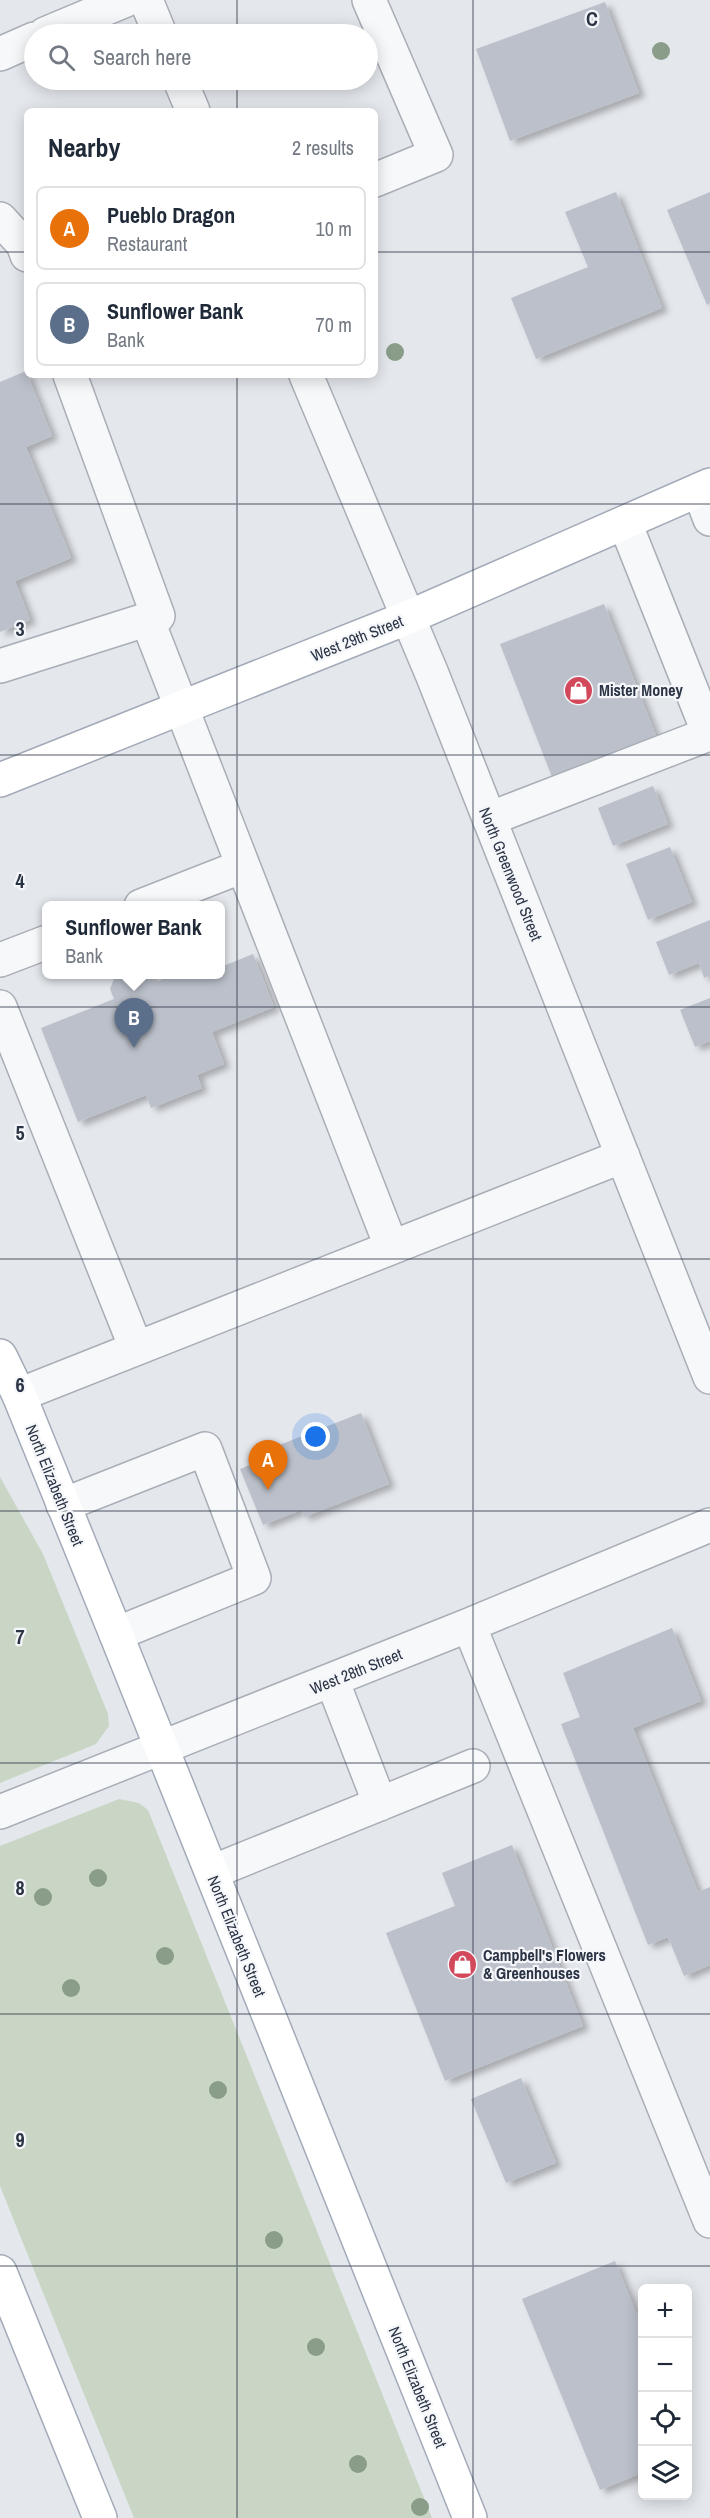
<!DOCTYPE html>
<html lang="en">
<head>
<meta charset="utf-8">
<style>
  body { margin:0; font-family:"Archivo Narrow",sans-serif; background:#f6f6f7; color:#1f2937 }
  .controls { position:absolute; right:18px; bottom:18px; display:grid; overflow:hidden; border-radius:9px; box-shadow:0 3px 15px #0003 }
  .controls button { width:54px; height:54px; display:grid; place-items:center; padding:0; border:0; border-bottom:2px solid #e0e1e3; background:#fff; color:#1f2937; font:30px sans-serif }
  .you { position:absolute; left:316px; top:1437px; width:21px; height:21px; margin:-15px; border:4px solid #fff; border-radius:50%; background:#1a73e8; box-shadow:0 0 0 9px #1a73e833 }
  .badge { display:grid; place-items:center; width:39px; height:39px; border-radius:50%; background:#d93025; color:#fff; font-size:20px; font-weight:700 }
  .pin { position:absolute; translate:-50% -50px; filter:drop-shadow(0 2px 3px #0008) }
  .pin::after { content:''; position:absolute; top:32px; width:21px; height:18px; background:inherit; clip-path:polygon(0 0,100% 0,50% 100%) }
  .popup { position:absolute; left:42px; top:901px; width:183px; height:78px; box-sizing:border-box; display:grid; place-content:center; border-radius:9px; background:#fff; filter:drop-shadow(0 2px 4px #0005); font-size:20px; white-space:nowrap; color:#747a83 }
  .popup b { font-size:22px; color:#1f2937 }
  .popup::after { content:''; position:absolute; left:50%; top:100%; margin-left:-12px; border:12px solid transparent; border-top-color:#fff }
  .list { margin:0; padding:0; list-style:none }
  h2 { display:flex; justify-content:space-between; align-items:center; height:78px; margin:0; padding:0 24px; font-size:26px }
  h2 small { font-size:20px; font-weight:400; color:#747a83 }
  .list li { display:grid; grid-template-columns:39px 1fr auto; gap:18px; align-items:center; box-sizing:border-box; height:84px; margin:0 12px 12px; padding:0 12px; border:2px solid #e0e1e3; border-radius:9px }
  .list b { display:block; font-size:22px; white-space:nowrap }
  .list p { margin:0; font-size:20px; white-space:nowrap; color:#747a83 }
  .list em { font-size:20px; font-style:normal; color:#747a83 }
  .icon { flex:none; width:33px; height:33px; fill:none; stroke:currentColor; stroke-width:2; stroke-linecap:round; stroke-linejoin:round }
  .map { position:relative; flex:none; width:710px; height:2518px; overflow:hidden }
  .search { position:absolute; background:#fff; box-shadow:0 3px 15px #0003; left:24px; top:24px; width:354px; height:66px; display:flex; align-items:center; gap:15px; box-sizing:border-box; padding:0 21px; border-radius:33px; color:#747a83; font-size:22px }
  .panel { position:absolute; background:#fff; box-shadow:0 3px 15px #0003; left:24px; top:108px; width:354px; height:270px; border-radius:9px }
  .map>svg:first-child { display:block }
  .green { fill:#c9d6c5 }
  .building { fill:#bbc0ca; filter:url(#shadow) }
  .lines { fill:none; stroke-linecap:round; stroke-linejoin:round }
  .minor-casing { stroke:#a9aeb7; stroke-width:36 }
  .major-casing { stroke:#a3abb8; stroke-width:36 }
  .minor { stroke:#f7f8fa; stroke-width:33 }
  .major { stroke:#fff; stroke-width:33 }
  .tree { fill:#899d89 }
  .grid { fill:none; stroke:#2b3445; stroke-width:1.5; stroke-opacity:0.55 }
  .labels { text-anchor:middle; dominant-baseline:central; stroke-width:4.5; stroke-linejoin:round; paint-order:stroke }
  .street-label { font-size:16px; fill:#2b3445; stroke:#f4f6f9 }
  .poi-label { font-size:16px; font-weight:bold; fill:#2b3445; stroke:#f4f6f9; text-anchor:start }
  .grid-label { font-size:20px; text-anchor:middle; font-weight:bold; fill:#2b3445; stroke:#f4f6f9; stroke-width:4.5; stroke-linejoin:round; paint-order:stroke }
</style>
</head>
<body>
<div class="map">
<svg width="710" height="2518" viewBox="0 0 710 2518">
  <defs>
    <filter id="shadow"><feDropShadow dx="6" dy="4" stdDeviation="3" flood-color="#0004"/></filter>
  </defs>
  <rect width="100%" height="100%" fill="#e4e7ec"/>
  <path class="green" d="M0,1477L43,1554L108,1714L109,1726L96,1744L0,1783Z
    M119,1799L139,1803L148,1810L432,2518H134L0,2186V1846Z"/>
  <path class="building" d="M605,2L639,93L510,141L476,49Z
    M616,192L662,308L536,359L511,298L588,267L565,212Z
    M710,192V303L707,305L667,210Z
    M26,371L52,436L26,447L71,558L15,581L30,620L0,632V382Z
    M604,604L656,736L552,777L500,644Z
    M653,786L668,824L613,846L598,808Z
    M670,847L692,902L648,920L626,864Z
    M710,920V975L704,978L699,963L669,975L656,942Z
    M253,954L274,1007L212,1032L224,1064L197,1075L202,1088L151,1108L146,1095L78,1122L41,1028L114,999L110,989L116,974H151L154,983L174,974H190L191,979L202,974H221V967Z
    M710,998V1041L695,1047L680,1010Z
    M361,1413L389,1484L304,1517L301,1510L263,1525L240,1469L267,1458L264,1451Z
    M672,1628L701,1701L633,1728L698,1892L710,1887V1965L684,1976L668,1937L648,1945L561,1724L580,1717L563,1673Z
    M512,1845L583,2026L445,2081L386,1933L455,1906L442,1873Z
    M521,2078L556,2163L506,2183L471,2099Z
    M615,2261L637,2315L642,2312V2473L600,2490L522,2299Z"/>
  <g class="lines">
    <defs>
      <path id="minor" d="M146,0L160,34
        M369,0L436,155L375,180
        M45,34L126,0
        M0,54L34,39
        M180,80L193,111
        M0,219L23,244L27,255
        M306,375L432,674L710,1377
        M699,490L710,519
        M147,619L391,1246
        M0,666L158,616L70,375
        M489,819L709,734L625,523
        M141,906L243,866
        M0,960L47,942
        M0,1007L136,1348
        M19,1395L623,1156
        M63,1505L205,1449L254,1578L116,1634
        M469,1625L710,2221
        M332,1680L380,1804
        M0,1812L469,1625L710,1525
        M212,1872L473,1766"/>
      <path id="major" d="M0,780L409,617L710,485
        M0,1356L19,1395L116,1634L470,2518
        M0,2272L100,2518"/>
    </defs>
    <use href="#minor" class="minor-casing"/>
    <use href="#major" class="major-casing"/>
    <use href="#minor" class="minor"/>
    <use href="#major" class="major"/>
  </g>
  <g class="tree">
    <circle cx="661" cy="51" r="9"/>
    <circle cx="395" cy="352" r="9"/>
    <circle cx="98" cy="1878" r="9"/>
    <circle cx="43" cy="1897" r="9"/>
    <circle cx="165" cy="1956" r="9"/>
    <circle cx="71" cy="1988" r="9"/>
    <circle cx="218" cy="2090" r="9"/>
    <circle cx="274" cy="2240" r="9"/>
    <circle cx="316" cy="2347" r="9"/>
    <circle cx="358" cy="2464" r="9"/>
    <circle cx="420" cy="2507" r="9"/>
  </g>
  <path class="grid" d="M237,0V34M473,0V2518M237,80V111M0,252H27M375,252H710M237,375V2518M0,504H710M0,755H710M0,1007H710M0,1259H710M0,1511H710M0,1763H710M0,2014H710M0,2266H710"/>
  <defs>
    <symbol id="shop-disc" viewBox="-11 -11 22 22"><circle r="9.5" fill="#d1495b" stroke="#f4f6f9"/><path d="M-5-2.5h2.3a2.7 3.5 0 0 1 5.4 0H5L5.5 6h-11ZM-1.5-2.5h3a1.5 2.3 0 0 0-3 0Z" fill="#fff"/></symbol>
  </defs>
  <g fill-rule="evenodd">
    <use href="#shop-disc" x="562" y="674" width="33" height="33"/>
    <use href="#shop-disc" x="446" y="1948" width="33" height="33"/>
  </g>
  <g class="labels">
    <g class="street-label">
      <text transform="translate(357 638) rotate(-22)">West 29th Street</text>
      <text transform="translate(511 874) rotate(68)">North Greenwood Street</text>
      <text transform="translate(55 1485) rotate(68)">North Elizabeth Street</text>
      <text transform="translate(356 1671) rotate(-22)">West 28th Street</text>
      <text transform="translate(237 1936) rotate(68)">North Elizabeth Street</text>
      <text transform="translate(418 2387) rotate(68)">North Elizabeth Street</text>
    </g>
    <g class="poi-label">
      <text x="599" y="690">Mister Money</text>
      <text x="483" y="1955">Campbell's Flowers<tspan x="483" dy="18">&amp; Greenhouses</tspan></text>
    </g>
  </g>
  <g class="grid-label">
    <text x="592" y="26">C</text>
    <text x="20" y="636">3</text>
    <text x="20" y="888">4</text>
    <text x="20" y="1140">5</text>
    <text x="20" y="1392">6</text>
    <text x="20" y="1644">7</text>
    <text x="20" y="1895">8</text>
    <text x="20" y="2147">9</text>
  </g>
</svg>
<div class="controls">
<button>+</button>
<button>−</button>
<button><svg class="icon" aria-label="locate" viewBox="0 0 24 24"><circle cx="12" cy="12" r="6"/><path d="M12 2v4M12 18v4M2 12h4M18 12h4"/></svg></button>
<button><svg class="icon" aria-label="layers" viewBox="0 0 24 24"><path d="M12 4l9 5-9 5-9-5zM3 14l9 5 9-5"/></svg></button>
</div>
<div class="you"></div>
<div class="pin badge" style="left:268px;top:1490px;background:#e8710a">A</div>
<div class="pin badge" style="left:134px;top:1048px;background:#5c6f8a">B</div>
<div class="popup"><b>Sunflower Bank</b>Bank</div>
<div class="search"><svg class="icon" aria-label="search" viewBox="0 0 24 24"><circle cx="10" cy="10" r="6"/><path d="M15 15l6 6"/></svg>Search here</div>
<section class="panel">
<h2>Nearby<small>2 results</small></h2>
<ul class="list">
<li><span class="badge" style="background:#e8710a">A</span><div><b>Pueblo Dragon</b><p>Restaurant</p></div><em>10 m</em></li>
<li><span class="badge" style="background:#5c6f8a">B</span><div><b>Sunflower Bank</b><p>Bank</p></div><em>70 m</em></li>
</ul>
</section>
</div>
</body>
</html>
